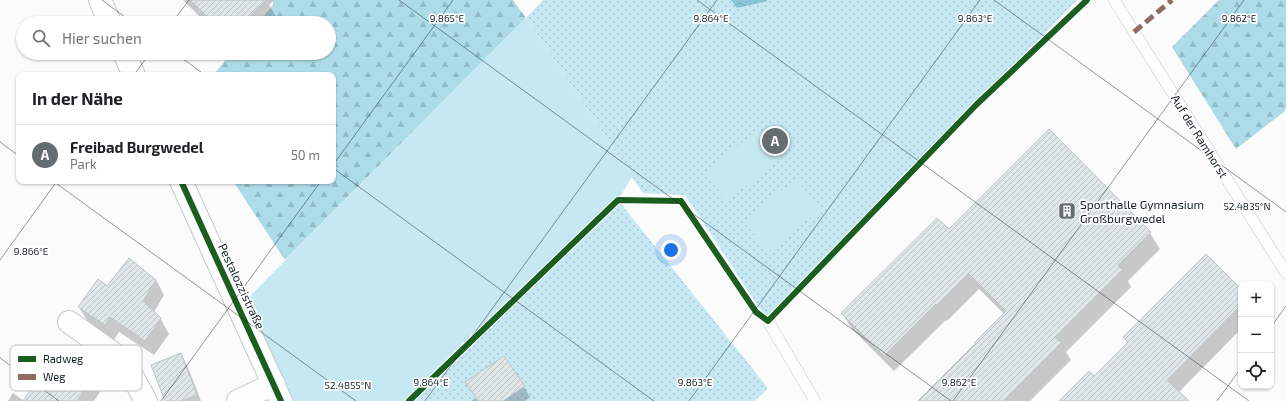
<!DOCTYPE html>
<html lang="de">
<head>
<meta charset="utf-8">
<style>
  body { margin:0; font-family:"Exo 2",sans-serif; background:#f6f6f6; color:#202124 }
  .controls { position:absolute; right:12px; bottom:12px; display:grid; overflow:hidden; border-radius:8px; box-shadow:0 1px 3px #0004 }
  .controls button { width:36px; height:36px; display:grid; place-items:center; padding:0; border:0; border-bottom:1px solid #e0e0e0; background:#fff; color:#202124; font:20px sans-serif }
  .you { position:absolute; left:671px; top:250px; width:14px; height:14px; margin:-10px; border:3px solid #fff; border-radius:50%; background:#1a73e8; box-shadow:0 0 0 6px #1a73e833 }
  .badge { display:grid; place-items:center; width:26px; height:26px; border-radius:50%; background:#646d6f; color:#fff; font-size:13px; font-weight:700 }
  .pin { position:absolute; translate:-50% -50%; border:2px solid #fff; box-shadow:0 1px 4px #0006 }
  .list { margin:0; padding:0; list-style:none }
  h2 { display:flex; justify-content:space-between; align-items:center; height:52px; margin:0; padding:0 16px; font-size:17px }
  h2 small { font-size:13px; font-weight:400; color:#757577 }
  .list li { display:grid; grid-template-columns:26px 1fr auto; gap:12px; align-items:center; box-sizing:border-box; height:60px; padding:0 16px; border-top:1px solid #e0e0e0 }
  .list b { display:block; font-size:15px; white-space:nowrap }
  .list p { margin:0; font-size:13px; white-space:nowrap; color:#757577 }
  .list em { font-size:13px; font-style:normal; color:#757577 }
  .icon { flex:none; width:22px; height:22px; fill:none; stroke:currentColor; stroke-width:2; stroke-linecap:round; stroke-linejoin:round }
  .map { position:relative; flex:none; width:1286px; height:401px; overflow:hidden }
  .search { position:absolute; background:#fff; box-shadow:0 1px 3px #0004; left:16px; top:16px; width:320px; height:44px; display:flex; align-items:center; gap:10px; box-sizing:border-box; padding:0 14px; border-radius:22px; color:#757577; font-size:15px }
  .panel { position:absolute; background:#fff; box-shadow:0 1px 3px #0004; left:16px; top:72px; width:320px; height:112px; border-radius:8px }
  .map>svg:first-child { display:block }
  .forest { fill:url(#forest-firs) }
  .park { fill:url(#park-dots) }
  .pitch { fill:#c6e8f3 }
  .water { fill:url(#water-waves) }
  .shadow { fill:#0003 }
  .building { fill:url(#building-hatch); stroke:#bdc4c6 }
  .lines { fill:none; stroke-linecap:round; stroke-linejoin:round }
  .lane-casing { stroke:#c1c8cb; stroke-width:12 }
  .street-casing { stroke:#c1c8cb; stroke-width:24 }
  .lane { stroke:#fefefe; stroke-width:11 }
  .street { stroke:#fefefe; stroke-width:22 }
  .quiet { stroke:#8d6e63; stroke-width:5; stroke-dasharray:10 5; stroke-linecap:butt }
  .cycleway-casing { stroke:#fff; stroke-width:8 }
  .cycleway { stroke:#1b5e20; stroke-width:6 }
  .ticks { fill:none; stroke:#122024; stroke-width:1; stroke-opacity:0.45 }
  .labels { text-anchor:middle; dominant-baseline:central; stroke-width:3.5; stroke-linejoin:round; paint-order:stroke }
  .street-label { font-size:12px; fill:#122024; stroke:#fff }
  .poi-label { font-size:12px; fill:#122024; stroke:#fff; text-anchor:start }
  .key { fill:#fff; stroke:#b8bcbd; stroke-width:1 }
  .key-label { font-size:11px; fill:#122024 }
  .ticks-label { font-size:10px; text-anchor:middle; fill:#122024; stroke:#fff; stroke-width:3.5; stroke-linejoin:round; paint-order:stroke }
</style>
</head>
<body>
<div class="map">
<svg width="1286" height="401" viewBox="0 0 1286 401">
  <defs>
    <pattern id="forest-firs" width="22" height="20" patternUnits="userSpaceOnUse"><rect width="22" height="20" fill="#addce8"/><path d="M5 1l3.5 6h-7zM16 11l3.5 6h-7z" fill="#94bcc7"/></pattern>
    <pattern id="park-dots" width="8" height="8" patternUnits="userSpaceOnUse"><rect width="8" height="8" fill="#c6e8f3"/><path d="M2 2h.1M6 6h.1" fill="none" stroke="#a9c7d0" stroke-width="1.8" stroke-linecap="round"/></pattern>
    <pattern id="water-waves" width="16" height="10" patternUnits="userSpaceOnUse"><rect width="16" height="10" fill="#8ac5d5"/><path d="M0 5q4-4 8 0t8 0" fill="none" stroke="#76a9b7"/></pattern>
    <pattern id="building-hatch" width="6" height="6" patternUnits="userSpaceOnUse"><rect width="6" height="6" fill="#dee6e8"/><path d="M-1 1l2-2M0 6l6-6M5 7l2-2" fill="none" stroke="#bdc5c7"/></pattern>
  </defs>
  <rect width="100%" height="100%" fill="#fbfbfb"/>
  <path class="forest" d="M273,0H513L526,18L285,260L233,181H333V75H213L232,53H329V23H258L273,5Z
    M1219,0H1286V107L1285,111L1236,149L1172,47Z"/>
  <path class="park" d="M543,0H1077L768,321L685,195L643,193L632,177L526,18Z
    M618,200L768,388L755,401H409Z"/>
  <path class="pitch" d="M526,18L632,177L618,200L409,401H281L239,307Z
    M759,129L782,158L727,201L705,172Z
    M796,179L821,209L768,252L744,221Z"/>
  <path class="water" d="M731,0H767V1L737,8Z"/>
  <path class="shadow" d="M183,0H274L269,5L277,18L272,23H206Z
    M949,231L1150,233L1160,249L1128,281L1131,287L1066,352L1071,360L1030,401H928L976,344L1004,314L979,289L947,321L946,320L894,371L852,329L842,313Z
    M156,280L164,295L154,312L160,318L169,334L154,355L119,332L114,340L88,322L79,307L108,288Z
    M1241,290V329L1179,392L1186,401H1061L1094,377L1128,343L1125,337Z
    M181,354L187,365L201,401H166Z
    M94,375L102,389L94,401H8L13,393L24,401Z
    M466,382L524,387L530,397L525,401H471L476,398Z"/>
  <path class="building" d="M190,0H266L243,23H213Z
    M1049,129L1151,232L1118,265L1122,270L1055,337L1062,343L1004,401H918L975,344L974,343L1006,311L969,274L937,305L936,304L884,356L841,313L937,218L949,229Z
    M1206,254L1241,289V305L1167,380L1189,401H1059L1089,371L1094,376L1128,342L1123,337Z
    M129,258L156,280L143,301L161,318L145,341L110,317L105,325L78,307L98,279L107,286Z
    M58,349L95,375L77,401H23Z
    M181,353L197,395L181,401H165L151,365Z
    M504,356L525,386L503,401H478L465,382Z"/>
  <g class="lines">
    <defs>
      <path id="lane" d="M1114,0L1286,273
        M768,321L815,401"/>
      <path id="street" d="M100,0L110,23
        M124,53L134,75
        M181,181L281,401
        M69,322L124,361L146,401
        M238,401L274,384"/>
    </defs>
    <use href="#lane" class="lane-casing"/>
    <use href="#street" class="street-casing"/>
    <use href="#lane" class="lane"/>
    <use href="#street" class="street"/>
    <path class="quiet" d="M1134,32L1172,0"/>
    <defs>
      <path id="cycleway" d="M181,181L281,401
        M409,401L618,200L681,201L756,312L768,321L976,105L1087,0"/>
    </defs>
    <use href="#cycleway" class="cycleway-casing"/>
    <use href="#cycleway" class="cycleway"/>
  </g>
  <path class="ticks" d="M102,0L133,23M399,0L951,401M697,0L1249,401M994,0L1286,212M172,23L189,0M175,53L205,75M134,75L150,53M0,142L19,156M333,165L453,0M333,168L654,401M53,181L356,401M0,260L57,181M1271,327L1286,306M0,358L59,401M161,401L321,181M425,401L717,0M689,401L980,0M953,401L1244,0M1217,401L1241,368"/>
  <defs>
    <symbol id="building-square" viewBox="-11 -11 22 22"><rect x="-9" y="-9" width="18" height="18" rx="4" fill="#646d6f" stroke="#fff"/><path d="M-4-6H4V6H1V3H-1V6H-4ZM-2.5-4.3h1.7v1.8h-1.7ZM.8-4.3h1.7v1.8H.8ZM-2.5-1h1.7V.8h-1.7ZM.8-1h1.7V.8H.8Z" fill="#fff"/></symbol>
  </defs>
  <g fill-rule="evenodd">
    <use href="#building-square" x="1057" y="201" width="20" height="20"/>
  </g>
  <g class="labels">
    <g class="street-label">
      <text transform="translate(1200 136) rotate(58)">Auf der Ramhorst</text>
      <text transform="translate(242 286) rotate(65)">Pestalozzistraße</text>
    </g>
    <g class="poi-label">
      <text x="1080" y="204">Sporthalle Gymnasium<tspan x="1080" dy="14">Großburgwedel</tspan></text>
    </g>
  </g>
  <rect x="10" y="345" width="132" height="46" rx="6" class="key"/>
  <rect x="18" y="356" width="18" height="6" fill="#1b5e20"/>
  <rect x="18" y="374" width="18" height="6" fill="#8d6e63"/>
  <g class="key-label">
    <text x="43" y="363">Radweg</text>
    <text x="43" y="381">Weg</text>
  </g>
  <g class="ticks-label">
    <text x="711" y="22">9.864°E</text>
    <text x="447" y="22">9.865°E</text>
    <text x="975" y="22">9.863°E</text>
    <text x="1239" y="22">9.862°E</text>
    <text x="1247" y="210">52.4835°N</text>
    <text x="31" y="255">9.866°E</text>
    <text x="431" y="386">9.864°E</text>
    <text x="695" y="386">9.863°E</text>
    <text x="959" y="386">9.862°E</text>
    <text x="348" y="389">52.4855°N</text>
  </g>
</svg>
<div class="controls">
<button>+</button>
<button>−</button>
<button><svg class="icon" aria-label="locate" viewBox="0 0 24 24"><circle cx="12" cy="12" r="6"/><path d="M12 2v4M12 18v4M2 12h4M18 12h4"/></svg></button>
</div>
<div class="you"></div>
<div class="pin badge" style="left:775px;top:141px">A</div>
<div class="search"><svg class="icon" aria-label="search" viewBox="0 0 24 24"><circle cx="10" cy="10" r="6"/><path d="M15 15l6 6"/></svg>Hier suchen</div>
<section class="panel">
<h2>In der Nähe<small></small></h2>
<ul class="list">
<li><span class="badge">A</span><div><b>Freibad Burgwedel</b><p>Park</p></div><em>50 m</em></li>
</ul>
</section>
</div>
</body>
</html>
